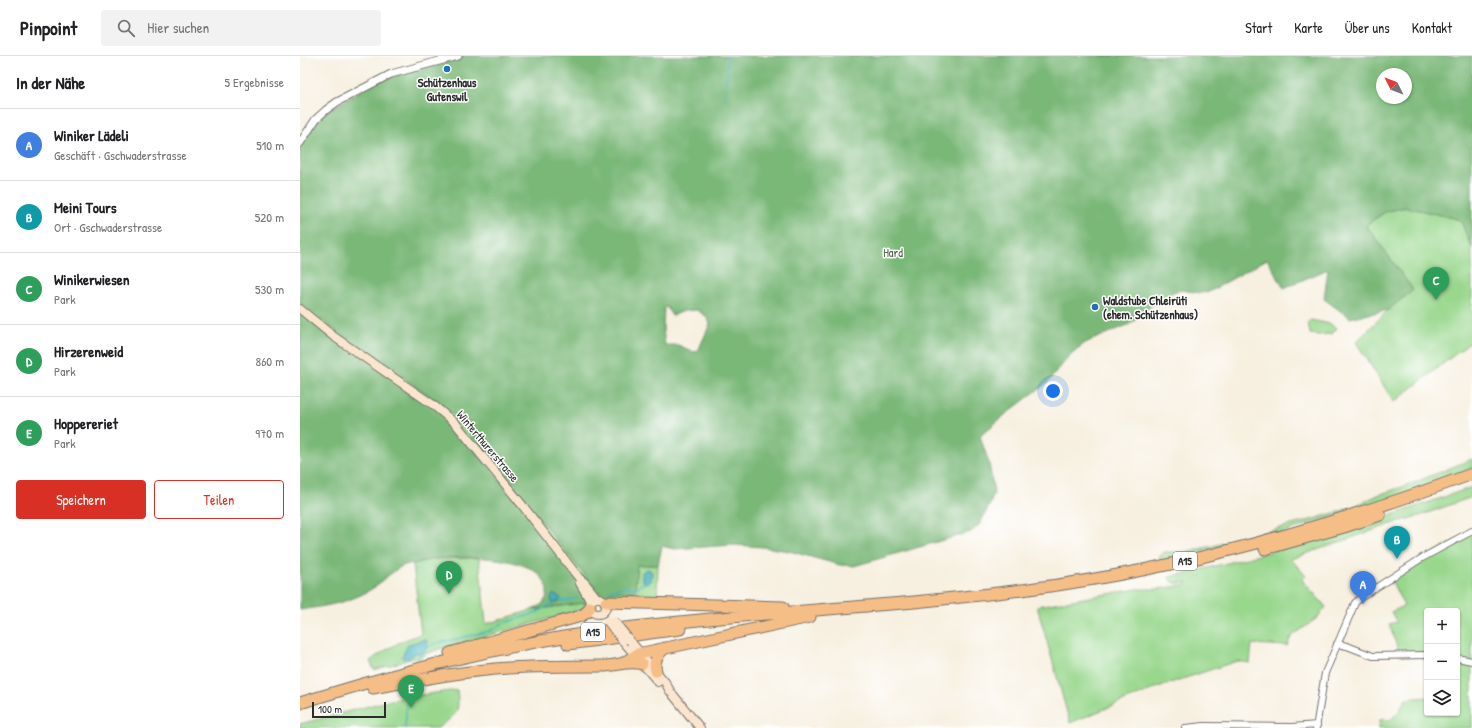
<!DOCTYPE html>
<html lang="de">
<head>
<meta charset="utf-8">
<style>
  body { margin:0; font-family:"Patrick Hand",sans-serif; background:#f2f2f2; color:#202124 }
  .controls { position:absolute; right:12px; bottom:12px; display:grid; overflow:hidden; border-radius:4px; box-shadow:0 1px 3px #0004 }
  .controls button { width:36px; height:36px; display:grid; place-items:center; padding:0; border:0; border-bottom:1px solid #e0e0e0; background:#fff; color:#202124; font:20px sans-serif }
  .compass { position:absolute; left:1076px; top:12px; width:36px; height:36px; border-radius:50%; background:#fff; box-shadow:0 1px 3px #0004; rotate:312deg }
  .scale { position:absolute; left:12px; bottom:10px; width:74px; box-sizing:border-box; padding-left:4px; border:2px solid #2b2b2b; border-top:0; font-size:11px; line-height:14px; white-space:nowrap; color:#2b2b2b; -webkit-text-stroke:3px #fff; paint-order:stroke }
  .you { position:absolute; left:753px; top:335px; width:14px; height:14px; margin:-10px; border:3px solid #fff; border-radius:50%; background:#1a73e8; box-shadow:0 0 0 6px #1a73e833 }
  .badge { display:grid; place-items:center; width:26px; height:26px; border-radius:50%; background:#d93025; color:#fff; font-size:13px; font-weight:700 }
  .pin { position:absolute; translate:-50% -33px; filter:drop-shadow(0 1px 2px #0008) }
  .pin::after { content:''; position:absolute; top:21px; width:14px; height:12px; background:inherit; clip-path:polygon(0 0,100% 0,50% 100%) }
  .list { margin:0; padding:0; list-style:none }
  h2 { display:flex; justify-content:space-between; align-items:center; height:52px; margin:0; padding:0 16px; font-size:17px }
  h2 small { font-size:13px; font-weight:400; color:#757577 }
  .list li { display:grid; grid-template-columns:26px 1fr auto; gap:12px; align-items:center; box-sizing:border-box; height:72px; padding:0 16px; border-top:1px solid #e0e0e0 }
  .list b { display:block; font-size:15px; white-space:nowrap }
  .list p { margin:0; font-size:13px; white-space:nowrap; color:#757577 }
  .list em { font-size:13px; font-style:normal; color:#757577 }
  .actions { display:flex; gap:8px; padding:12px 16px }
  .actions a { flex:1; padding:9px 0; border:1px solid #d93025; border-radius:4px; text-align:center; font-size:14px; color:#d93025 }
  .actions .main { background:#d93025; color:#fff }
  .icon { flex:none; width:22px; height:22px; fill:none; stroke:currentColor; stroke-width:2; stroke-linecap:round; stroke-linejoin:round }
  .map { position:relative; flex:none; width:1172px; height:672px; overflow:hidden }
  header { display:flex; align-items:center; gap:24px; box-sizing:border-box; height:56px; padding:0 20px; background:#fff; border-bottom:1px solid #e0e0e0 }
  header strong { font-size:19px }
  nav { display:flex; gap:22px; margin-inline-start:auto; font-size:14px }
  .search { width:280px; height:36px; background:#f2f2f2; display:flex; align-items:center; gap:10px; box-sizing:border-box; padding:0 14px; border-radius:4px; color:#757577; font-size:15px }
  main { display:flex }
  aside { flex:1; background:#fff }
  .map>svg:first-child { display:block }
  .green { fill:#99d78d; stroke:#62815c }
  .forest { fill:#7ab878; stroke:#527252; fill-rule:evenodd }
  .water { fill:#41b0bc; stroke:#366e74 }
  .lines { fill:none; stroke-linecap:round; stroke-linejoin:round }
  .stream { stroke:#41b0bc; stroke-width:1.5 }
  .minor-casing { stroke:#72706a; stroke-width:8 }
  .tertiary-casing { stroke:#72706a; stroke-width:9 }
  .secondary-casing { stroke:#72706a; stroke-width:10 }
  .motorway-casing { stroke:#72706a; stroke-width:13 }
  .minor { stroke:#fff; stroke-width:6 }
  .tertiary { stroke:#fff; stroke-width:7 }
  .secondary { stroke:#fbe5cf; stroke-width:8 }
  .motorway { stroke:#f6be87; stroke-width:11 }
  .secondary-bridge-casing { stroke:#72706a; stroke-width:10; stroke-linecap:butt }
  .secondary-bridge { stroke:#fbe5cf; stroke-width:8 }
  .poi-dot { fill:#1f6fb2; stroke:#fff; stroke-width:1.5 }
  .labels { text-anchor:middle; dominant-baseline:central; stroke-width:3; stroke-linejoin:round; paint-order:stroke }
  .shield { fill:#fff; stroke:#6b6b6b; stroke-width:1 }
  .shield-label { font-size:11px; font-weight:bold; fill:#2b2b2b }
  .poi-label { font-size:12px; font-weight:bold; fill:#2b2b2b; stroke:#fff }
  .park-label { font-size:12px; fill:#4c5f48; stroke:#fff }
  .street-label { font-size:12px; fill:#2b2b2b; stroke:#fff }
</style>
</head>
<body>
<header>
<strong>Pinpoint</strong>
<div class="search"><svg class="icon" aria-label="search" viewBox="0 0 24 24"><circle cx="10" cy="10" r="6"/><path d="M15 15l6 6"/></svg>Hier suchen</div>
<nav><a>Start</a><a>Karte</a><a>Über uns</a><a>Kontakt</a></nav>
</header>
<main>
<aside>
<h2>In der Nähe<small>5 Ergebnisse</small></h2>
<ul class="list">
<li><span class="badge" style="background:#3f7fe0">A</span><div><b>Winiker Lädeli</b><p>Geschäft · Gschwaderstrasse</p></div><em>510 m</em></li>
<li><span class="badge" style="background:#0f9aa8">B</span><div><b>Meini Tours</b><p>Ort · Gschwaderstrasse</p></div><em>520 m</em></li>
<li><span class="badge" style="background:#2e9e5b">C</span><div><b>Winikerwiesen</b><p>Park</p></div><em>530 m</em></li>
<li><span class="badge" style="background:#2e9e5b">D</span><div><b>Hirzerenweid</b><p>Park</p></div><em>860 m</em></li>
<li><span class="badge" style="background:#2e9e5b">E</span><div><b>Hoppereriet</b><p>Park</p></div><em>970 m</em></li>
</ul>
<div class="actions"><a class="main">Speichern</a><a>Teilen</a></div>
</aside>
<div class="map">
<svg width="1172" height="672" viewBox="0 0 1172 672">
  <rect width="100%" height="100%" fill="#fff"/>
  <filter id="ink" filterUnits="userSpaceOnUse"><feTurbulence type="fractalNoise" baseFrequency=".025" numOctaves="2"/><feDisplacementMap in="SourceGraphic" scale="8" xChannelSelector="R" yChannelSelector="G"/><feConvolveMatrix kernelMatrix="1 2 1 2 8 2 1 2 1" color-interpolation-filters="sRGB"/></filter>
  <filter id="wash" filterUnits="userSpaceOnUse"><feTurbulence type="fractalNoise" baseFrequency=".012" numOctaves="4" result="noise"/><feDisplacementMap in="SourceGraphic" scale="16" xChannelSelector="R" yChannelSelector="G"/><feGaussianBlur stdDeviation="0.9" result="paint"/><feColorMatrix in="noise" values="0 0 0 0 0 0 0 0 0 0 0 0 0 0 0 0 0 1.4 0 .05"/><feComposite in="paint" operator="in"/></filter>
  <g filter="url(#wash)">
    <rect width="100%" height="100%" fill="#f7f0e0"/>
    <path class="green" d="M1106,151L1153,162L1161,165L1172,192V285L1094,346L1056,286L1088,254L1113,234L1066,169L1085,156Z
      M0,246L35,275L136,344L159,363L300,538L299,541L281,554L139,593L125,598L118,603L114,602L74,614L70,605C86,593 102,584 121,578L113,508L133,503L179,502L186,568L232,554L290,546L0,253Z
      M1011,264L1030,268L1036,272L1031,278L1017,279L1010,278L1008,266Z
      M1172,403V412L1113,436L974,479L861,505L859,503L860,500L864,496H884L913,490L1014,463L1053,451L1078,439L1111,428Z
      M1172,431V441L1122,459L1097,466L991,503L1006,520L1002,524L1026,551L1017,562L991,581L987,590L952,588L950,607L937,605L861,630L770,667L737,550L825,535L837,533H857L885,529L889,526C881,527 872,530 869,521C972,498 1073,467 1172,431Z
      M1172,475V672H1079L1080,664L1084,663L1090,664C1097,659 1102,651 1106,643L1127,641V657H1157V555H1127V599H1100L1089,568L1097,566L1091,556L1104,550L1090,522Z
      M337,509H358L357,545L307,542L311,536Z
      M157,634C160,659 157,657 138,672H0V668L99,642Z"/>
    <path class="forest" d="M158,0H1172V192L1161,165L1158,163L1106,151L1085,156L1066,169L1113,234L1088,254L1050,262L1024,243L1028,213L984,232L967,203L909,236L900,237L882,234L873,236L857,245L830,268L785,287L771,298L748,326L706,358L680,380L689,407L694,436L691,446L680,468L671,476L554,510L540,509L489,495L463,491L433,489L374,493L362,490L358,509H337L335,535L311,536L307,542L298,535L159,363L136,344L35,275L0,246V87L21,59L78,24ZM1082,18H1106V42H1082ZM367,251L372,260L384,255L397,254L407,261L410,268L398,295L394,296L378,289H365L363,273L364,252Z
      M0,253L140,354L256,491L291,546L232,554C241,550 248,545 247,534C243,497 161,500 134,503C127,504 120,506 113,508C101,506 85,523 76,530C54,546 27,550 0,554Z"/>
    <path class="water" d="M346,513L350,514L352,517L351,525L347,527H344L342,523V516Z
      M253,538L261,542L259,545L253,548L251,542Z
      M122,584H126L128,586C127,596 124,598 115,597L110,602L103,603L102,601L108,588Z"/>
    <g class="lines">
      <path class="stream" d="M425,43L428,0
        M309,534L324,531L336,532L344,527
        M260,544L266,545L277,542
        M127,592L134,588L190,575L203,567L233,558L253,548
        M119,603L120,598
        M105,672L107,643"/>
    </g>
  </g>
  <g filter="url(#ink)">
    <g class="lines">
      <defs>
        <path id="minor" d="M1037,588L1047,590L1073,600L1127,599
          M1157,602L1172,605
          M885,672L904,670L992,671L1017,669
          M1016,672L1025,617L1055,547L1060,542L1122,502L1172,475"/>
        <path id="tertiary" d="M0,87L16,63L26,54L37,46L91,18L158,0"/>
        <path id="secondary" d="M0,253L33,280L132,348L156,368L223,450L279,522L284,526L296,541
          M280,527L291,546
          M290 550a8 8 0 1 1 16 0a8 8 0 1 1-16 0Z
          M323,585L358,626
          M331,586L365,626L370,635L400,672"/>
        <path id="motorway" d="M965,493L1044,471L1080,459
          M306,546L483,551
          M268,588L380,573
          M150,597L281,560L287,556L290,551
          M325,606L338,598L510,561
          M356,615C353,606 358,597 365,592
          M73,632C118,624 163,615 209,612C240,610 271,610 303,610C316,610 329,604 342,608
          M0,647C102,615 204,588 310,574C452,555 595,552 736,532C886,512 1030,470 1172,418"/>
      </defs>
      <use href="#minor" class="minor-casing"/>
      <use href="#tertiary" class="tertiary-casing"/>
      <use href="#secondary" class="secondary-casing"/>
      <use href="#motorway" class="motorway-casing"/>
      <use href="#minor" class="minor"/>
      <use href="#tertiary" class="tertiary"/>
      <use href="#secondary" class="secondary"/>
      <use href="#motorway" class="motorway"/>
      <defs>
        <path id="secondary-bridge" d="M314,565L331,586
          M308,566L323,585"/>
      </defs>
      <use href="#secondary-bridge" class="secondary-bridge-casing"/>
      <use href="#secondary-bridge" class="secondary-bridge"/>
    </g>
  </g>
  <g class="poi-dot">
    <circle cx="147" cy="13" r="4"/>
    <circle cx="795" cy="251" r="4"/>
  </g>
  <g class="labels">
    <g class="shield">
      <rect x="873" y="496" width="24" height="18" rx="3"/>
      <rect x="281" y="567" width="24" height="18" rx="3"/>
    </g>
    <g class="shield-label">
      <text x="885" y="505">A15</text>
      <text x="293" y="576">A15</text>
    </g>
    <g class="poi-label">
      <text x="147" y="26">Schützenhaus<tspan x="147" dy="14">Gutenswil</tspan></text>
      <text x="803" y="244" text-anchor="start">Waldstube Chleirüti<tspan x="803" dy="14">(ehem. Schützenhaus)</tspan></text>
    </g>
    <g class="park-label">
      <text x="593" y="196">Hard</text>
    </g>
    <g class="street-label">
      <text transform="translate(188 390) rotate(50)">Winterthurerstrasse</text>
    </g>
  </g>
</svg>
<div class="controls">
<button>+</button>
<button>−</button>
<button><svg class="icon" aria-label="layers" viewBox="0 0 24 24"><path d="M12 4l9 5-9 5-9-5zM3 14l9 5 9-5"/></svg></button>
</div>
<svg class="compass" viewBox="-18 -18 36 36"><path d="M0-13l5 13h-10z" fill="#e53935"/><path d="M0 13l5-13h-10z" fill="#757577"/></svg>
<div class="scale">100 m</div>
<div class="you"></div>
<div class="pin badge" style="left:1063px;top:548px;background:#3f7fe0">A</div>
<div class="pin badge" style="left:1097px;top:503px;background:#0f9aa8">B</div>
<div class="pin badge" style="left:1136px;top:244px;background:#2e9e5b">C</div>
<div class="pin badge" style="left:149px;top:538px;background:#2e9e5b">D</div>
<div class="pin badge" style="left:111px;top:652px;background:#2e9e5b">E</div>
</div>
</main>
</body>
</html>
